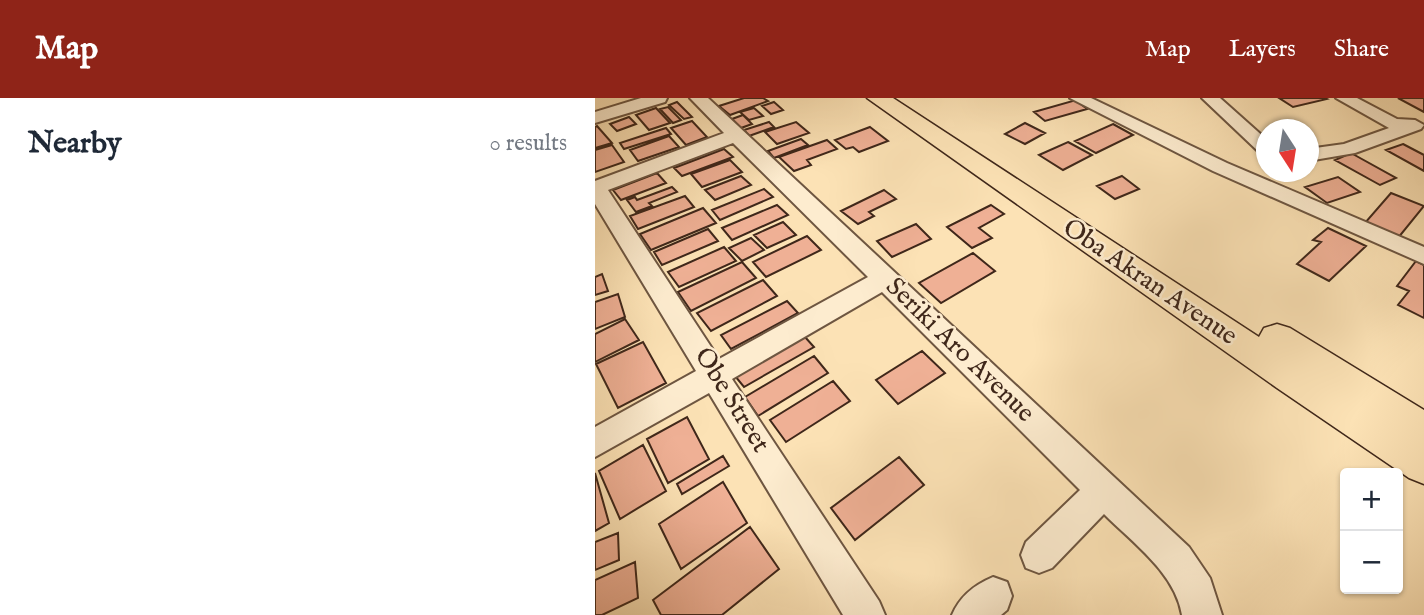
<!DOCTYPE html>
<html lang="en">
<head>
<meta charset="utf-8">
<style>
  body { margin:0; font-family:"IM FELL English",serif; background:#f6f6f7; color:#1f2937 }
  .controls { position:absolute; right:21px; bottom:21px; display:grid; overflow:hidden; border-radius:7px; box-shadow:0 2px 5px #0004 }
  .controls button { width:63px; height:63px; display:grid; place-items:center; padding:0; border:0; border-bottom:2px solid #e0e1e3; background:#fff; color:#1f2937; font:35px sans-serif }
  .compass { position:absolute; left:661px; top:21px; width:63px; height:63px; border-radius:50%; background:#fff; box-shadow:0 2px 5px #0004; rotate:168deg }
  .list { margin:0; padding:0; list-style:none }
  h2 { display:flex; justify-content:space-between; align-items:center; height:91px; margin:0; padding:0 28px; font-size:30px }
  h2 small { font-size:23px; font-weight:400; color:#747a83 }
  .map { position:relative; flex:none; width:829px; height:517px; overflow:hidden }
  header { display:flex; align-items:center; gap:42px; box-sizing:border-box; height:98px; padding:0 35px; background:#8f2418; color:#fff }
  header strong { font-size:33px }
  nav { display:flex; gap:38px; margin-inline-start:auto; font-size:24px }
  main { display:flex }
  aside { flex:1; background:#fff }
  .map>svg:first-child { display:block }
  .building { fill:#efb095; stroke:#3f271a; stroke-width:2 }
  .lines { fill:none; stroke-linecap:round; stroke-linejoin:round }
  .minor-casing { stroke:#6e5641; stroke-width:4 }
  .major-casing { stroke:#3f271a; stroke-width:3 }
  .minor { fill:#fdeccf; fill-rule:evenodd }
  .major { fill:#fce2b5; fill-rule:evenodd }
  .labels { text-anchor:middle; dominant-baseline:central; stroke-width:5; stroke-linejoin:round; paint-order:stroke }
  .street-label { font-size:26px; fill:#3f271a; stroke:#fdeccf }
</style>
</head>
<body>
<header>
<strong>Map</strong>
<nav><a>Map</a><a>Layers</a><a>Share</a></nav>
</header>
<main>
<aside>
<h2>Nearby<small>0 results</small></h2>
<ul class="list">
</ul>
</aside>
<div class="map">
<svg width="829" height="517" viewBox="0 0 829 517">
  <rect width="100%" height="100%" fill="#fce2b5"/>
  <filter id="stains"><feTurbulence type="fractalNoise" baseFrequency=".00286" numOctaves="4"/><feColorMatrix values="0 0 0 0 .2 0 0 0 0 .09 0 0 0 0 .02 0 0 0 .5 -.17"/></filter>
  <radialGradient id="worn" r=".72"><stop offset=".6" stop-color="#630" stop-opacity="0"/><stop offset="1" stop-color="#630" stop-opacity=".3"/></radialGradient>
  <path class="building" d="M149,0H168L173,3L135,17L124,8Z
    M684,0H730L732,1L698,9Z
    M803,0H829V14Z
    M481,2L492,11L450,23L439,14Z
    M82,4L97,19L89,21L74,7Z
    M179,4L188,12L176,16L167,8Z
    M73,9L86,22L78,25L65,11Z
    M61,10L75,25L54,32L41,17Z
    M159,10L168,18L154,22L145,14Z
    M148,17L157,26L146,30L137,21Z
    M34,19L41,26L22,33L15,26Z
    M97,23L112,39L91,47L76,30Z
    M174,24L179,29L154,38L149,32Z
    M201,24L214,35L182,46L170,34Z
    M430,25L450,35L430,46L410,36Z
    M518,26L538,37L501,55L480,43Z
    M2,28L17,45L0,50V29Z
    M275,29L293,43L264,54L258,49L251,51L240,42Z
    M71,30L76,36L29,51L25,45Z
    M74,38L84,49L43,63L35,52Z
    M206,41L213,47L179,60L173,53Z
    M232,42L242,51L212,62L216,67L199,73L184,59Z
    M473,44L497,57L468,72L444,57Z
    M808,46L829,57V73L791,52Z
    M17,47L29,64L0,74V52Z
    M129,51L138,59L87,78L79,70Z
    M756,55L801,80L785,87L740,62Z
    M135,62L147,74L107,89L96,76Z
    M62,75L71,85L26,102L18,92Z
    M146,78L156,87L120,102L110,92Z
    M527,78L544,91L520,101L502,88Z
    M743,79L765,94L732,105L710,89Z
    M77,89L82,94L54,105L57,108L41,114L32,102L40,99L42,102Z
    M169,91L178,99L125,122L117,112Z
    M289,92L301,101L274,114L279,118L263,126L246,113Z
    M796,95L829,108L803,140L769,126Z
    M90,98L99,109L43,131L35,118Z
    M182,107L193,117L137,142L127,130Z
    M396,107L409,116L384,130L397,140L377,150L352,129Z
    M108,110L121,125L56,152L45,136Z
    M188,124L201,137L172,150L159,137Z
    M321,126L336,141L297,159L282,143Z
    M733,130L771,148L734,183L702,166L726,144L718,142Z
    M113,131L123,143L67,167L59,154Z
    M212,138L226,152L171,179L158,164Z
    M156,140L169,152L147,163L134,150Z
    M129,149L141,163L84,189L73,174Z
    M378,155L400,173L346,205L324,185Z
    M821,163L829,167V220L803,207L814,193L802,188Z
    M147,164L161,180L96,213L83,194Z
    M7,176L13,193L0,197V179Z
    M168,182L182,198L116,233L102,215Z
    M23,196L30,219L0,231V204Z
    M192,203L203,215L136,251L126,237Z
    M30,221L44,242L0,264V236Z
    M210,239L219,249L149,289L140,278Z
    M48,244L71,285L23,310L1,266Z
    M327,253L350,275L303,306L281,282Z
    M219,258L233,275L163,318L150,299Z
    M238,283L255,303L191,344L175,322Z
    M92,319L114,361L73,385L52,341Z
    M48,347L71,393L25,421L4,373Z
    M128,358L134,368L87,396L82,386Z
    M304,359L329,387L260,442L236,410Z
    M0,375L14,425L0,433Z
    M128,384L152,425L86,471L64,426Z
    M155,429L184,471L127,517H66L58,502Z
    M23,435L24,462L0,472V444Z
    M40,464L43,500L7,517H0V482Z"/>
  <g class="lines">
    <defs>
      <path id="minor" d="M46,0H72L70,4L0,25V14Z
        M95,0H113L594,449L615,480L627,517H587C580,475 538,445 509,416L457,470L444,475L431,470L426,457L431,444L485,392L287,194L137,281L284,503L290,517H248L114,295L0,359V329L101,273L0,106V83L129,35ZM138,45L273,179L124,261L13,92Z
        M475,0H496L632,65L829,149V166L618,73Z
        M607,0H625L671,41V56L664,54Z
        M741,0H762L802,21L820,22L829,27L826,31L760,55L713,63V51L749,46L794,30Z
        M398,479L412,484L417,498L412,512L406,517H357C365,498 379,487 398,479Z"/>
      <path id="major" d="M272,0H298L664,239L669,230L682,226L695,230L829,312V386L814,380L682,290Z"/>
    </defs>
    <use href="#minor" class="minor-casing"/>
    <use href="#major" class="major-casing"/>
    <use href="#minor" class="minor"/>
    <use href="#major" class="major"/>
  </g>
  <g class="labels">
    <g class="street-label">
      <text transform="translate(555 184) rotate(34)">Oba Akran Avenue</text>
      <text transform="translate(365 252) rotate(44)">Seriki Aro Avenue</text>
      <text transform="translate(137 302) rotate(58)">Obe Street</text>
    </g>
  </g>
  <rect width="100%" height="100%" filter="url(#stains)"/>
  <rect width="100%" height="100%" fill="url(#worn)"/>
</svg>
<div class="controls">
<button>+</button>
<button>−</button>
</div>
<svg class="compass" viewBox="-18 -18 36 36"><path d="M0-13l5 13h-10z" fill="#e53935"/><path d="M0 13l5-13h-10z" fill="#747a83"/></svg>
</div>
</main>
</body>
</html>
